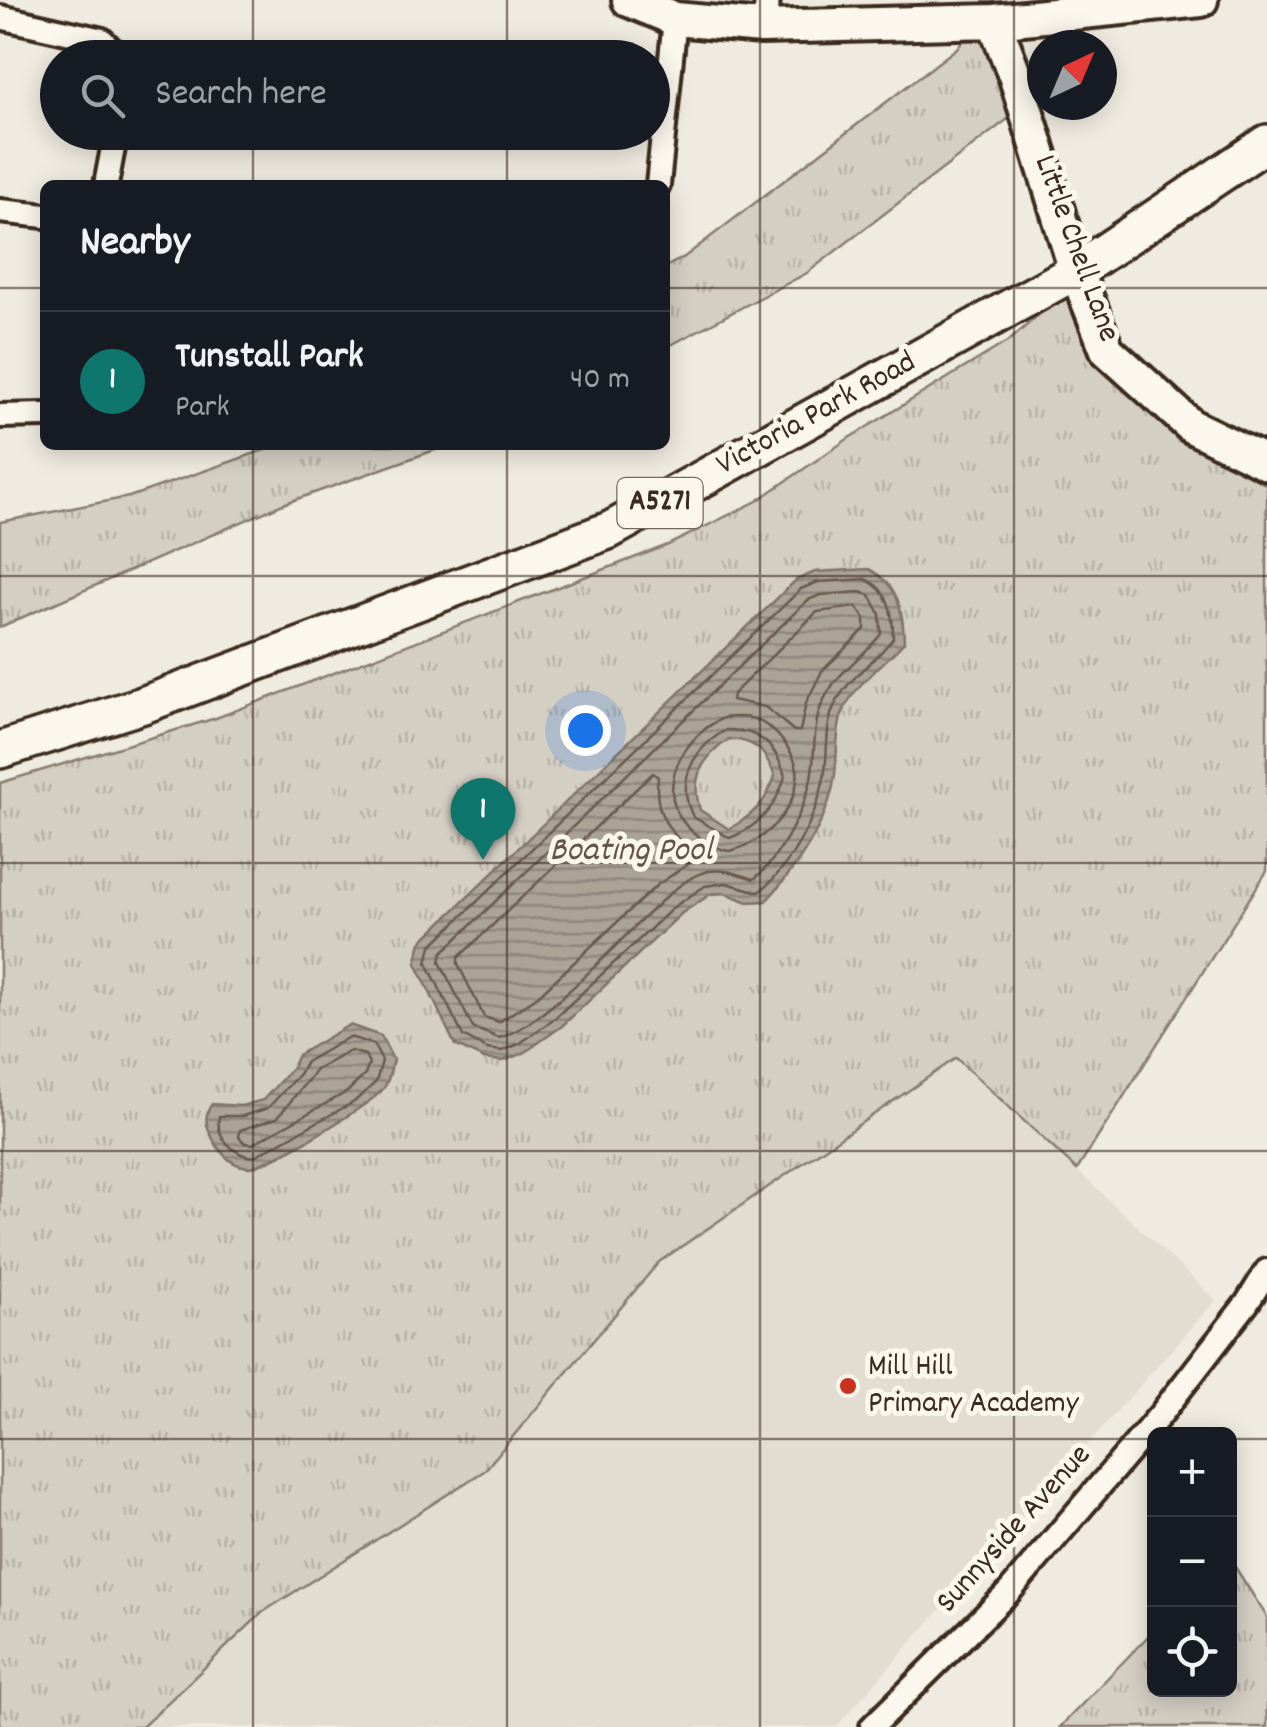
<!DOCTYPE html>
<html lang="en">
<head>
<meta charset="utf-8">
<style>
  body { margin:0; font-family:Dekko,sans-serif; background:#20242c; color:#f1f3f6 }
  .controls { position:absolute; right:30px; bottom:30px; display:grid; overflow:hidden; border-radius:15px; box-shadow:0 5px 25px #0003 }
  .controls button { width:90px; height:90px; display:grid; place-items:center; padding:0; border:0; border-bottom:2px solid #363941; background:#171b24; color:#f1f3f6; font:50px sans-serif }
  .compass { position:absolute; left:1027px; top:30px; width:90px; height:90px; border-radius:50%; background:#171b24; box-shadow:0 5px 25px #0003; rotate:44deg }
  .you { position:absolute; left:585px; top:730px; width:35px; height:35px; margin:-25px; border:8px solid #fff; border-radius:50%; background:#1a73e8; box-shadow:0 0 0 15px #1a73e833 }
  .badge { display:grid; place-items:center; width:65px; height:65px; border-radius:50%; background:#0f766e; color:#fff; font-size:32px; font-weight:700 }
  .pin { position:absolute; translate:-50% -82px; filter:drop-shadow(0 2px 5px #0008) }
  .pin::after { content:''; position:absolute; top:52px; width:35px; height:30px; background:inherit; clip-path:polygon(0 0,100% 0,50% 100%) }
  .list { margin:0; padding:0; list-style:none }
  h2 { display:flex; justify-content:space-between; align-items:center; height:130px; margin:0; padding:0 40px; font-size:42px }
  h2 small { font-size:32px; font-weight:400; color:#9ea1a6 }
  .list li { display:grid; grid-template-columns:65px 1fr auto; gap:30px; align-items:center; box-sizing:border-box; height:140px; padding:0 40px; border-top:2px solid #363941 }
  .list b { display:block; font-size:38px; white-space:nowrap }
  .list p { margin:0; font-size:32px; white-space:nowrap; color:#9ea1a6 }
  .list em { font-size:32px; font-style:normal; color:#9ea1a6 }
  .icon { flex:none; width:55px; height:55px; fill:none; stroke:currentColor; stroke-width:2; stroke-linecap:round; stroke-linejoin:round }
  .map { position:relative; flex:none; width:1267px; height:1727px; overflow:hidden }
  .search { position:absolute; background:#171b24; box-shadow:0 5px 25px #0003; left:40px; top:40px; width:630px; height:110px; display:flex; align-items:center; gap:25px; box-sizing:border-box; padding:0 35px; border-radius:55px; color:#9ea1a6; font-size:38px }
  .panel { position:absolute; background:#171b24; box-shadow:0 5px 25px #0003; left:40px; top:180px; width:630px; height:270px; border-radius:15px }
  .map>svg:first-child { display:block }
  .built { fill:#e2dcd1 }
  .park { fill:url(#park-tufts); stroke:#887c70; stroke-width:2.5 }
  .water { fill:url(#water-rules); stroke:#7f7367; stroke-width:2.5; fill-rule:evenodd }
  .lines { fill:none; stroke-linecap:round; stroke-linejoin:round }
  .shore { stroke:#685a4e; stroke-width:2.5 }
  .street-casing { stroke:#3b2a1e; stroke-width:30 }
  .secondary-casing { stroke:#3b2a1e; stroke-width:40 }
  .primary-casing { stroke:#3b2a1e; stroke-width:42 }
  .street { stroke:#fbf7ec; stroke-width:22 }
  .secondary { stroke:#fbf7ec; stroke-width:32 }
  .primary { stroke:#fbf7ec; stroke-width:35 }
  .grid { fill:none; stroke:#3b2a1e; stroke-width:2.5; stroke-opacity:0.55 }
  .poi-dot { fill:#c8321e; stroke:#fbf7ec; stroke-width:4 }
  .labels { text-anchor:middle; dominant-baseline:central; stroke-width:10; stroke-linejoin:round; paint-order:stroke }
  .shield { fill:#fbf7ec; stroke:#75685c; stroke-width:2.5 }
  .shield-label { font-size:30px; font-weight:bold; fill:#3b2a1e }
  .street-label { font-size:32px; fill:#3b2a1e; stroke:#fbf7ec }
  .poi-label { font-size:32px; fill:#3b2a1e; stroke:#fbf7ec; text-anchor:start }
  .water-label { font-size:35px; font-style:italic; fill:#635448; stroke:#fbf7ec }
</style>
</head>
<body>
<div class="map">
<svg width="1267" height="1727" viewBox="0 0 1267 1727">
  <defs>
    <pattern id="park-tufts" width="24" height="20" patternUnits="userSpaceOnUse" patternTransform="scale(2.5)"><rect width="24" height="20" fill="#d5cec3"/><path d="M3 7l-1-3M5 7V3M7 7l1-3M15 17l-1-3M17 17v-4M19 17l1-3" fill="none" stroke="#b8b1a7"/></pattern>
    <pattern id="water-rules" width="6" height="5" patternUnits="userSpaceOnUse" patternTransform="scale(2.5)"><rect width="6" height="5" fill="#aca397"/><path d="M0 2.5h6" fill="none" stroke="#8d857b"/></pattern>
  </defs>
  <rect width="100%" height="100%" fill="#f0ebe0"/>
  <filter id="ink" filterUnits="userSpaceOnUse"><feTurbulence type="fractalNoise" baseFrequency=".01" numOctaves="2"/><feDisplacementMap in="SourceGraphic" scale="20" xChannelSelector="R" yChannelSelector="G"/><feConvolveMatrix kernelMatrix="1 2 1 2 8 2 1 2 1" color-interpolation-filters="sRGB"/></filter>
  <g filter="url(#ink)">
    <path class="built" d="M957,1058L1216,1300L836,1727H142L263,1612L484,1471L659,1262Z"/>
    <path class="park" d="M979,21L1025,106L807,273L665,348V267L683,258L957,48Z
      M1061,295L1071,301L1095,358L1186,442L1267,485V871L1077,1170L956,1058L659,1262L484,1471L263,1612L142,1727H0V783L216,718L668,545L757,501L849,438L1010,340Z
      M279,445H449L283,504L0,627V522L129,497Z
      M1230,1559L1267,1617V1727H1060L1154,1630V1690H1230Z"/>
    <path class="water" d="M869,569C899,585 903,610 904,642C884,665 855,683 843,712C835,732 838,759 834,781C826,825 796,869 766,901L748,902L725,893L711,894L682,913L562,1026L524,1053L503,1061L484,1059L455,1045L416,963L421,942L796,580L815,572ZM729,739C757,741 765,751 775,776C767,802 752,816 729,829L700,810C690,778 702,758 729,739Z
      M349,1025L381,1036L393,1060C391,1069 389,1082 383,1089C371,1105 266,1168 249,1167C229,1166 218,1150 210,1133C205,1123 205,1113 212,1104L241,1106L263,1100L292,1068L298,1055Z"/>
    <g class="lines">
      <path class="shore" d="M865,579C890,590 893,613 893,638C874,664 846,678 833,709C825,729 828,756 824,778C817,816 790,868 759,892L726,883L705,886L675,906L555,1018L519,1044L502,1051L487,1049L463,1036L427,963L431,946L801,589L818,582Z
        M860,592L870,595L880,614L881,634C860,661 836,671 822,704C813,724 815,751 812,772C808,804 779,860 754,879C738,874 726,869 709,871C688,875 667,896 652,910C614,945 546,1024 499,1038L473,1028L440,962L442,953L808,600L821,595Z
        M856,607L865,618V629L822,671L806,703L800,731H794L765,707L732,700L733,694L817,612Z
        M723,718C732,717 745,716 754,719C775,726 801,757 797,780C793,813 762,844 730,851C719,850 711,844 701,838C649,805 674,741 723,718Z
        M726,730C759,729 776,745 785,776C777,806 758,827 730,838L693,817C675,781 693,749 726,730Z
        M653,773L658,777C653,811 668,834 696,853V859L657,885L538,996L499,1022L484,1017L458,964V958Z
        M349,1037L373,1044L382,1061L376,1082L354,1102L253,1157C234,1155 215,1137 219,1116H243L268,1108L299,1074L306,1062Z
        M350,1051L365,1055L369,1064L365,1075L347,1092L252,1144L245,1143L239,1137L240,1130L277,1118L316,1070Z"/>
      <defs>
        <path id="street" d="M0,17L102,40L120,58
          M762,27L768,0
          M106,185L116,132
          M658,185L675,19
          M0,211L45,216
          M0,416L45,415
          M872,1727L1009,1592L1161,1414L1247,1303L1267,1271"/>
        <path id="secondary" d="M629,0L675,19L762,27L994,21L1201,0
          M994,21L1016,78L1076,271L1107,350L1191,426L1267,463"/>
        <path id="primary" d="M0,750L143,705L610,530L1076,271L1267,143"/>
      </defs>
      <use href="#street" class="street-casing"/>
      <use href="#secondary" class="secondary-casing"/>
      <use href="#primary" class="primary-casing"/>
      <use href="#street" class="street"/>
      <use href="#secondary" class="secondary"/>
      <use href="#primary" class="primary"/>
    </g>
  </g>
  <path class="grid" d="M253,0V58M507,0V58M760,0V1727M1014,0V1727M253,132V185M507,132V185M0,288H45M665,288H1267M253,445V1727M507,445V1727M0,576H1267M0,863H1267M0,1151H1267M0,1439H1154M1230,1439H1267"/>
  <circle class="poi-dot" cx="848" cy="1386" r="10"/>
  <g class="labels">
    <rect class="shield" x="617.5" y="478" width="85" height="50" rx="8"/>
    <g class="shield-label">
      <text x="660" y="503">A5271</text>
    </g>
    <g class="street-label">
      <text transform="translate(1075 249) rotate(70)">Little Chell Lane</text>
      <text transform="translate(817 415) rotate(-29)">Victoria Park Road</text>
      <text transform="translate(1015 1530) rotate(-48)">Sunnyside Avenue</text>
    </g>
    <g class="poi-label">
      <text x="868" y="1368">Mill Hill<tspan x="868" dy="37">Primary Academy</tspan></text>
    </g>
    <g class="water-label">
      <text x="631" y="852">Boating Pool</text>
    </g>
  </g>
</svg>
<div class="controls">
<button>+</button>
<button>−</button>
<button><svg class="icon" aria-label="locate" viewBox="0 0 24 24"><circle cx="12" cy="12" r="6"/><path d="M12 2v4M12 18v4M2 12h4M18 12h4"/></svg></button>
</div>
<svg class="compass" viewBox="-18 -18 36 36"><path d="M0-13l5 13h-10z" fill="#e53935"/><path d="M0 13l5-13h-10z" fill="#9ea1a6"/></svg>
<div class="you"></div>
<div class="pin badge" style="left:483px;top:860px">1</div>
<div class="search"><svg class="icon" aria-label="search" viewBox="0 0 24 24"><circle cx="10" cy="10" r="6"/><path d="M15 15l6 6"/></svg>Search here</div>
<section class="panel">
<h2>Nearby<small></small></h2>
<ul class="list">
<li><span class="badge">1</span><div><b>Tunstall Park</b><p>Park</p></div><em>40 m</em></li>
</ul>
</section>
</div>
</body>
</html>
